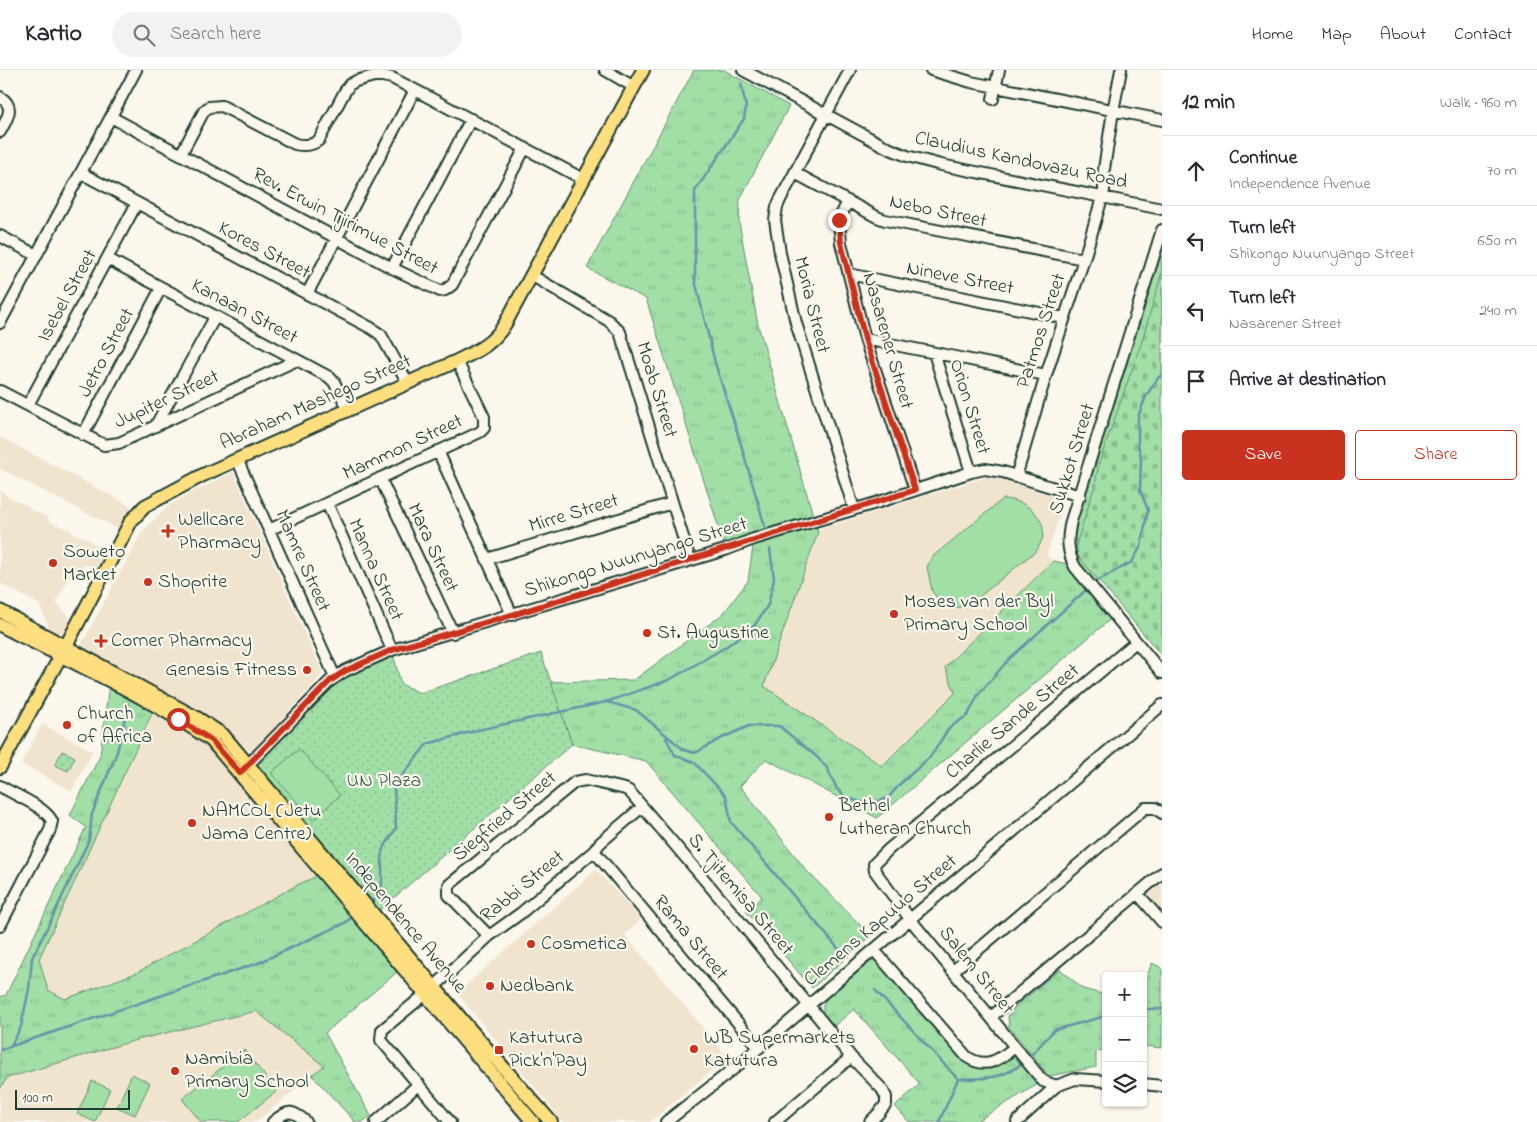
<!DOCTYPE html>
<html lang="en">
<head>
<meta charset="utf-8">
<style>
  body { margin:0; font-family:"Indie Flower",sans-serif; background:#f2f2f3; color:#2b2b33 }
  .controls { position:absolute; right:15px; bottom:15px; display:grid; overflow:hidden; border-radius:5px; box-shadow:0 1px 4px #0004 }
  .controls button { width:45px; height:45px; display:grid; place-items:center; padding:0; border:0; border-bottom:1px solid #e1e1e2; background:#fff; color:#2b2b33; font:25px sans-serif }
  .scale { position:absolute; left:15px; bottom:12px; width:115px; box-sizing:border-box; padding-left:5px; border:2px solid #1f3d34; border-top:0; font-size:14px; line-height:18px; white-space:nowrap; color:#1f3d34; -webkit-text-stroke:4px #fbf7ec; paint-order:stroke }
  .stop { position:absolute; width:15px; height:15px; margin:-11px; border:4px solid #c8321e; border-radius:50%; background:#fff }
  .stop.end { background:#c8321e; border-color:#fff; box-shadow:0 1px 5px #0008 }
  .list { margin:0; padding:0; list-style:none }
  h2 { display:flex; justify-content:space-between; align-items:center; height:65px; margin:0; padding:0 20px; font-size:21px }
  h2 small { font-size:16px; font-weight:400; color:#7c7c81 }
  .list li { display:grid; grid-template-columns:32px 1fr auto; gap:15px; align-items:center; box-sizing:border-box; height:70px; padding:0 20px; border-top:1px solid #e1e1e2 }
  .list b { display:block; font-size:19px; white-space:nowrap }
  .list p { margin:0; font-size:16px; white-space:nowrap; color:#7c7c81 }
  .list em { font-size:16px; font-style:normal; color:#7c7c81 }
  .actions { display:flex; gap:10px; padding:15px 20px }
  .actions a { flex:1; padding:11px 0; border:1px solid #c8321e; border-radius:5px; text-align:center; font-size:18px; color:#c8321e }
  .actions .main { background:#c8321e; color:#fff }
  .icon { flex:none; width:28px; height:28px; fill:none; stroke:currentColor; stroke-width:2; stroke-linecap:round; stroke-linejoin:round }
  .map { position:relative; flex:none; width:1162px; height:1052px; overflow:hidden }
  header { display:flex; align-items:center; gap:30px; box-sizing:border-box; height:70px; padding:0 25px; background:#fff; border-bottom:1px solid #e1e1e2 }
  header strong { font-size:24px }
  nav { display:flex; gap:28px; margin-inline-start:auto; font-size:18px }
  .search { width:350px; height:45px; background:#f2f2f3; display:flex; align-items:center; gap:12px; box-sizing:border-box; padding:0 18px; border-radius:28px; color:#7c7c81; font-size:19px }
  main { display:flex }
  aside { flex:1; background:#fff }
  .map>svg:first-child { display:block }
  .built { fill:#f1e4cf }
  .grass { fill:url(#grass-tufts); stroke:#608e6e }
  .cemetery { fill:url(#cemetery-stones); stroke:#608e6e }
  .park { fill:url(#park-dots); stroke:#608e6e }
  .pitch { fill:#a1dfa7; stroke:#608e6e }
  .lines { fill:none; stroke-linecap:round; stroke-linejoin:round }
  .stream { stroke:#6992a8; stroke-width:2.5 }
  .minor-casing { stroke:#1f3d34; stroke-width:14 }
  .major-casing { stroke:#1f3d34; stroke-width:16 }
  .minor { stroke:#fbf7ec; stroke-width:10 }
  .major { stroke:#fddf80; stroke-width:12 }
  .route { stroke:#c8321e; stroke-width:6 }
  .poi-dot { fill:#c8321e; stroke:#fbf7ec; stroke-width:2 }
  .labels { text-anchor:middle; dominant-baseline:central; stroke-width:4.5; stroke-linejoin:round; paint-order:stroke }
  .street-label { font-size:20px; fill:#1f3d34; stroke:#fbf7ec }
  .poi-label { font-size:20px; fill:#1f3d34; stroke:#fbf7ec; text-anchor:start }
  .park-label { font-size:20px; fill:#395d4b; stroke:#fbf7ec }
</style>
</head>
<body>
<header>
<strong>Kartio</strong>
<div class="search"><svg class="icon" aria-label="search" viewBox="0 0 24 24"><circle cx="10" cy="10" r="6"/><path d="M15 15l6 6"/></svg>Search here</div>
<nav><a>Home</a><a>Map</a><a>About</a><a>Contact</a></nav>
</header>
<main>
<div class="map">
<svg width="1162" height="1052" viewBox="0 0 1162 1052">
  <defs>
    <pattern id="grass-tufts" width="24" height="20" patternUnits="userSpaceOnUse" patternTransform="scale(1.25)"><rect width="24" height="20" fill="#a1dfa7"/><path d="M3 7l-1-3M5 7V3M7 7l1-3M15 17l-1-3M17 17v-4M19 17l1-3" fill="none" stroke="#8ac090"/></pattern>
    <pattern id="cemetery-stones" width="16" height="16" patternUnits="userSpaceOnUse" patternTransform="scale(1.25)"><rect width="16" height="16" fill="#a1dfa7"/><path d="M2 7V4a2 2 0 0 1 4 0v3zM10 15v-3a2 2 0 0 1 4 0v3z" fill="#8ac090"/></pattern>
    <pattern id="park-dots" width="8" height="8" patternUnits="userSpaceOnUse" patternTransform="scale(1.25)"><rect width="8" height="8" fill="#a1dfa7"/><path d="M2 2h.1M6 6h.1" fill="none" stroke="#8ac090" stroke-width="1.8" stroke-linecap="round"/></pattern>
  </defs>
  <rect width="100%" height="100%" fill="#fbf7ec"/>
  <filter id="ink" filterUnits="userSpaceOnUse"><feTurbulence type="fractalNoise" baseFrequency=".02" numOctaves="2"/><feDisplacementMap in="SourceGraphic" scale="10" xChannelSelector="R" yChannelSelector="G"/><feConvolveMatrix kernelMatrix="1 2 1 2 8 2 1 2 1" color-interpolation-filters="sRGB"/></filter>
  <g filter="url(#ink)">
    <path class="built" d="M0,367L131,436L118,459L0,399Z
      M233,402L323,604L252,683L221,655L80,577L142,462L165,439L179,429Z
      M990,406L1059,428L1063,435L1047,485L1053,491L945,597L955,623L881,696L764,616L818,462L823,458Z
      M0,421L4,423L9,428L27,435L30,440L48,447L50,452L69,459L72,463L88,469L95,475L103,476L108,484L102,497L98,498L84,495L80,501L74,498L56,532L69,547L70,552L68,560L62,566L58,567L50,562L40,535L0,513Z
      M155,637L193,658L324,803L297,815L136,903L65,929L48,920L39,889Z
      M42,654L93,681L72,721L21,694Z
      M596,800L641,849L625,865L728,987L650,1052H563L457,923Z
      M1162,811V845L1150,831V822Z
      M256,941L324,996L256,1052H0V1019L6,1008L133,971Z"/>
    <path class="grass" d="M694,0H724L789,36L740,129L739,152L758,255L813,445L724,474L646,229L587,198Z
      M1162,160V305L1132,492L1091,514L1114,546L877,748L766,689L740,716L807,801L871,866L812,918L746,841L762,827L646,691L572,674L550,612L634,610L723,544L748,511L754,470L814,450L818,462L764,616L882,696L955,623L945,597L1053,491L1073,495L1067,472Z
      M109,613L155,637L39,889L48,920L65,929L136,903L297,815L324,803L403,897L325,963L371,1046L362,1052H355L312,1005L324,996L256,941L133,971L7,1008L0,1019V927L6,925L86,757L70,745L100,686Z
      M879,885L967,987L984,993L1015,977L1043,1011L975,1052H909L895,1036L920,1014L854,939L834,956L823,943V935L827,928Z
      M1152,893L1162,898V978L1143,976V916Z
      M1060,899L1083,919L1106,925V980L1096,981V997L1049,1006L1009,957L1008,946L1013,939Z"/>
    <path class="cemetery" d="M1162,202V586L1078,486L1076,475L1095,415L1099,393L1142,271Z"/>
    <path class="park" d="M392,580L401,614L420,623L541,583L572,674L374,845L248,695L330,611Z
      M62,681L75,687L68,701L55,695Z"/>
    <path class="pitch" d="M1003,429C1022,429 1046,444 1043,466C1042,471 1039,477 1036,481L969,535L955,538L940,532L932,521L927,497L932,487Z
      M299,679L340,725L313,750L271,703Z
      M244,980L277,1021L238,1052H201L182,1029Z
      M132,1004L150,1013L135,1045L117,1037Z
      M92,1011L110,1019L95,1052L77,1044Z"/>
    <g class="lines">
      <path class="stream" d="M741,14L746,37L744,49L695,121V210L715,293L737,361L766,460
        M1093,513L1132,492L1141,476L1148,440L1140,420L1141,387L1138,375V347L1146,326L1158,308L1162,305
        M607,632L636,640L684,680L695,683L722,668L749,656H779L817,687L827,698L837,719L845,727L860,732L873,733L888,728L901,713L930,687L949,658L968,645L978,625L1009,589L1085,521
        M666,668L675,685L694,692L726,726L731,752L841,882
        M369,834L382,823V781L396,758L394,716L427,674L478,660L606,632L669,610L724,578L754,556L768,535L774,509L770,479
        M875,920L958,1009C979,1009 1005,1009 1022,993
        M1143,939H1162
        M10,977L21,957L29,919L32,888L54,844L89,770L92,744L117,682L128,635
        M0,980L258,893L345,853L354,845
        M1032,984L1054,960L1106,946
        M939,1052L958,1009"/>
      <defs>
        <path id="minor" d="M605,0L634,17
          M743,0L888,78L907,86L941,95L1162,139
          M850,0L780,130L777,137L775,150L780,183L796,253L854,439
          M931,0L971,12L1162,50
          M0,27C16,36 7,49 0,62
          M993,29L999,0
          M111,47L392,198L440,221L445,220L452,215L525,78
          M181,84L204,41L209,37L222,36L295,74C304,76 312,76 319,70L344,23L349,15L356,11L374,6H382L392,8L415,20L583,109
          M81,103L371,258L381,265L408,313
          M795,103L877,147L885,150L1084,189
          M848,131L839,150L841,173L865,269L915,420
          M1162,160L1071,451C1067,469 1067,481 1075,497L1162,603
          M0,166L36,185
          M108,189L329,307L334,312L349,340
          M392,198L471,49
          M849,204L1064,248
          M531,205L609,251L620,262L690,490
          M307,224L415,20
          M0,253L136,0
          M865,269L1046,305
          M934,283L971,402
          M0,321L104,375L119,373L297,290
          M28,335L137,133
          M156,355L215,247
          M83,365L161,218
          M438,381L512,545
          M237,389L335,607
          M1016,407L1046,305L1084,189L1104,121V99L1113,41L1121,0
          M380,408L453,563
          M327,433L392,580
          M269,460L480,362L484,358V347L457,291
          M487,489L672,433
          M244,699L330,611L345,601L392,580L725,480L754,469L876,433L971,402L985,399L1003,402L1080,426
          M0,716C15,725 44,736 52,751L50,760L0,856
          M594,781L759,978
          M1138,824L1162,852
          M489,866L449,825V815L575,712L586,710L625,719L629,721L737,848L851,987L882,1019L886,1027V1034L879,1043L870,1052
          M874,880L967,987C987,1000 1000,989 1015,977
          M953,901L1145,738H1155L1162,743
          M991,947L1162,803
          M1143,1014L1162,1016
          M1056,1016L1043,1011L910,849L875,801L874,794L889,779L1136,572
          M273,1052C287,1040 292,1039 306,1052
          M376,1052L419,1014
          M450,1052L381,970L382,960L434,917L489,866L521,843L594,781L600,773L642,737
          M666,1052L736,997L1162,635
          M775,1052L851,987
          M1017,1052L1056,1016L1075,1009L1106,1011"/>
        <path id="major" d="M0,541L197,648L223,665L467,956L551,1052
          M0,555C69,591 148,626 211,670L533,1052
          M0,697L66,576L131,451L145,436L203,405L457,291C477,281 493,274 505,254L643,0"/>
      </defs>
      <use href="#minor" class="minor-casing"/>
      <use href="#major" class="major-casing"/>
      <use href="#minor" class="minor"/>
      <use href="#major" class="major"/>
    </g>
  </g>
  <g class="lines" filter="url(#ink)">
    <path class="route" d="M178,649L211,670L240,703L330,611L345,601L392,580L512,545L915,420L865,269L841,173L839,150"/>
  </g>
  <g class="poi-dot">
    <path d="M165.5 453.5h5v5h5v5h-5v5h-5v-5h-5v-5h5z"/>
    <circle cx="53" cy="493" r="5"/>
    <circle cx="148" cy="512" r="5"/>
    <circle cx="894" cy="544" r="5"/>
    <circle cx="647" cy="563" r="5"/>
    <path d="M98.5 563.5h5v5h5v5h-5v5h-5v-5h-5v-5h5z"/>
    <circle cx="307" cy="600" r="5"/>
    <circle cx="67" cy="655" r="5"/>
    <circle cx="829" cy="747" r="5"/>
    <circle cx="192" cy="753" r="5"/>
    <circle cx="531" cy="874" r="5"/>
    <circle cx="490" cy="916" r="5"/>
    <circle cx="694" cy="979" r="5"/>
    <rect x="494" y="975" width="10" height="10" rx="2.5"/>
    <circle cx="175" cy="1001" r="5"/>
  </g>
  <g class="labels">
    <g class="street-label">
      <text transform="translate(1021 91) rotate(12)">Claudius Kandovazu Road</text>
      <text transform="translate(938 142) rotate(12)">Nebo Street</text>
      <text transform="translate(345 152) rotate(28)">Rev. Erwin Tjirimue Street</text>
      <text transform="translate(264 181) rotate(28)">Kores Street</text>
      <text transform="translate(960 209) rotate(11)">Nineve Street</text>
      <text transform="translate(68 226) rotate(-61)">Isebel Street</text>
      <text transform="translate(811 235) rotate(76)">Moria Street</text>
      <text transform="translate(244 242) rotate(28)">Kanaan Street</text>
      <text transform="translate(1042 261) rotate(-72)">Patmos Street</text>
      <text transform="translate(887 271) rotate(74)">Nasarener Street</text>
      <text transform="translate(107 283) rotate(-62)">Jetro Street</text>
      <text transform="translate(656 320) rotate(73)">Moab Street</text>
      <text transform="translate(167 330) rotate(-25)">Jupiter Street</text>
      <text transform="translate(316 333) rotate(-24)">Abraham Mashego Street</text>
      <text transform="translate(969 337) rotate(73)">Orion Street</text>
      <text transform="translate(403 378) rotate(-25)">Mammon Street</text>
      <text transform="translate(1073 389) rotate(-73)">Sukkot Street</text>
      <text transform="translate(574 444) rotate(-17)">Mirre Street</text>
      <text transform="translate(432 478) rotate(65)">Mara Street</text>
      <text transform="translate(636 488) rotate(-17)">Shikongo Nuunyango Street</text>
      <text transform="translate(302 491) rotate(66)">Mamre Street</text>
      <text transform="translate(375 500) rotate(66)">Manna Street</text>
      <text transform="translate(1013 652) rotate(-40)">Charlie Sande Street</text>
      <text transform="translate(505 747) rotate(-40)">Siegfried Street</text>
      <text transform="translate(523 817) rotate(-39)">Rabbi Street</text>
      <text transform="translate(740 825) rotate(50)">S. Tjitemisa Street</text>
      <text transform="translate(881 851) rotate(-40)">Clemens Kapuuo Street</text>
      <text transform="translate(405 853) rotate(50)">Independence Avenue</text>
      <text transform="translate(690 868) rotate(50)">Rama Street</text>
      <text transform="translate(976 901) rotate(51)">Salem Street</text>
    </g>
    <g class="poi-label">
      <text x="178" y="450">Wellcare<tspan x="178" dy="23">Pharmacy</tspan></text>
      <text x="63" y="482">Soweto<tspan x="63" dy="23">Market</tspan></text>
      <text x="158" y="512">Shoprite</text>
      <text x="904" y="532">Moses van der Byl<tspan x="904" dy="23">Primary School</tspan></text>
      <text x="657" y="563">St. Augustine</text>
      <text x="111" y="571">Corner Pharmacy</text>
      <text x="297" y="600" text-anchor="end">Genesis Fitness</text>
      <text x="77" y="644">Church<tspan x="77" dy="23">of Africa</tspan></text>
      <text x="839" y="736">Bethel<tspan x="839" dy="23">Lutheran Church</tspan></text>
      <text x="202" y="741">NAMCOL (Jetu<tspan x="202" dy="23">Jama Centre)</tspan></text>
      <text x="541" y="874">Cosmetica</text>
      <text x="500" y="916">Nedbank</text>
      <text x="509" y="968">Katutura<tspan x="509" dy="23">Pick'n'Pay</tspan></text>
      <text x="704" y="968">WB Supermarkets<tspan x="704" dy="23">Katutura</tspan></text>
      <text x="185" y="989">Namibia<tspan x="185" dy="23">Primary School</tspan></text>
    </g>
    <g class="park-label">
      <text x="384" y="711">UN Plaza</text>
    </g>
  </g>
</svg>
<div class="controls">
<button>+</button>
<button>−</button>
<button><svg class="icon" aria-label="layers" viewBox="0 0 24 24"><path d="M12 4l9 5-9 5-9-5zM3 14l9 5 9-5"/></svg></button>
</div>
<div class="scale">100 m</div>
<div class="stop" style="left:178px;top:649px"></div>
<div class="stop end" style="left:839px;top:150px"></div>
</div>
<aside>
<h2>12 min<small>Walk · 960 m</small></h2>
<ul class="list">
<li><svg class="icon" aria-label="ahead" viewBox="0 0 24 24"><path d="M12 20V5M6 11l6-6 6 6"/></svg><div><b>Continue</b><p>Independence Avenue</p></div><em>70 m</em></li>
<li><svg class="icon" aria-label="left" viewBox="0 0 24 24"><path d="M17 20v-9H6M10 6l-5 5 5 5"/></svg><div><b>Turn left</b><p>Shikongo Nuunyango Street</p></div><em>650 m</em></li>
<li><svg class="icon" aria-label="left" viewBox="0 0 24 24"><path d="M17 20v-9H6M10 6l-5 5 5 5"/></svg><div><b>Turn left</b><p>Nasarener Street</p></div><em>240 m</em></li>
<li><svg class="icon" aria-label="arrive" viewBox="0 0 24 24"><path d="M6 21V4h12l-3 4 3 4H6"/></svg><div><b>Arrive at destination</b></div></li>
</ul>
<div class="actions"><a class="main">Save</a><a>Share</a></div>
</aside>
</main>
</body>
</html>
